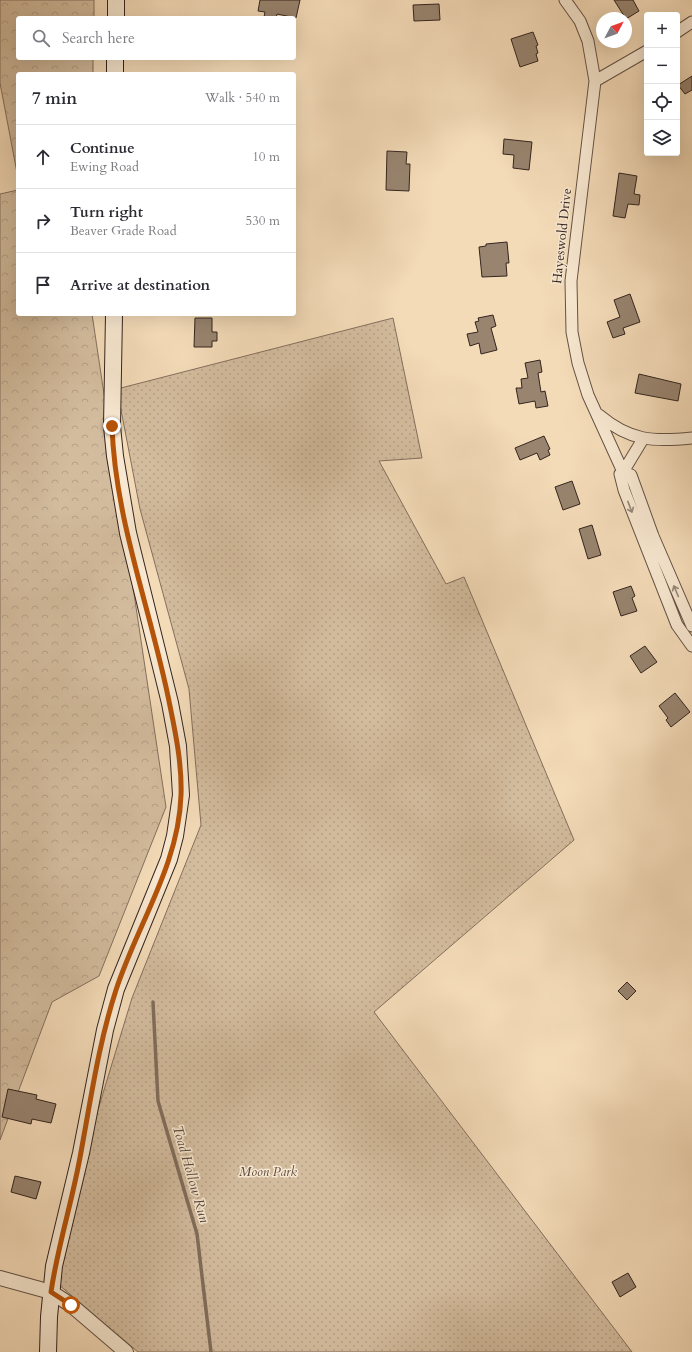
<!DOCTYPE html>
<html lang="en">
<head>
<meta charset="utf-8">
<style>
  body { margin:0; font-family:Cardo,serif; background:#f2f2f3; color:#2b2b33 }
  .controls { position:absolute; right:12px; top:12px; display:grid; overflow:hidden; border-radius:4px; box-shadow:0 4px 16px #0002 }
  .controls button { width:36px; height:36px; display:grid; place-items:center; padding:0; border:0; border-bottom:1px solid #e1e1e2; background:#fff; color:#2b2b33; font:20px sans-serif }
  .compass { position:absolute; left:596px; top:12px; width:36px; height:36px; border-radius:50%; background:#fff; box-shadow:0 4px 16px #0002; rotate:49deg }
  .stop { position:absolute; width:12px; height:12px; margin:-9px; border:3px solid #b45309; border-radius:50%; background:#fff }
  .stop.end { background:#b45309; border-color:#fff; box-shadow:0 1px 4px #0008 }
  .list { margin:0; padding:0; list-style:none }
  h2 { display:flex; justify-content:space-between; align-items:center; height:52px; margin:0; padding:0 16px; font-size:17px }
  h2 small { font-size:13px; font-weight:400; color:#7c7c81 }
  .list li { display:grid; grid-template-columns:26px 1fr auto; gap:12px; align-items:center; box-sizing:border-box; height:64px; padding:0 16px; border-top:1px solid #e1e1e2 }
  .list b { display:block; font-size:15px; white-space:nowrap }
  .list p { margin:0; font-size:13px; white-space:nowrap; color:#7c7c81 }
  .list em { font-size:13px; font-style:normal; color:#7c7c81 }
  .icon { flex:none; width:22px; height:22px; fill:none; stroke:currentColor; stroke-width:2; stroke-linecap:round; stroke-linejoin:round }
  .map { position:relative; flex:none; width:692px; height:1352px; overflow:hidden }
  .search { position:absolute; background:#fff; box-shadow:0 4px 16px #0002; left:16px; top:16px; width:280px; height:44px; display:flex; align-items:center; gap:10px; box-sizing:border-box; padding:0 14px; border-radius:4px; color:#7c7c81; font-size:15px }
  .panel { position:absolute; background:#fff; box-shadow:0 4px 16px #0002; left:16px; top:72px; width:280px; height:244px; border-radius:4px }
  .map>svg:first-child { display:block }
  .forest { fill:url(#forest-crowns); stroke:#84705e }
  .park { fill:url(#park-dots); stroke:#84705e }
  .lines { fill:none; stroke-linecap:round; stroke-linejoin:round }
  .stream { stroke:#806d5c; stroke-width:3.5 }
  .building { fill:#98846f; stroke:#34251f }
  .minor-casing { stroke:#645245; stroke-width:13 }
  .tertiary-casing { stroke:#645245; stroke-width:16 }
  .secondary-casing { stroke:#34251f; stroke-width:18 }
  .minor { stroke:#f8e8d1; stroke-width:11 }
  .tertiary { stroke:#f8e8d1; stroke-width:14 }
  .secondary { stroke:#f8e8d1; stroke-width:16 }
  .oneway { stroke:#968678 }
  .route { stroke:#b45309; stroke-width:5 }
  .labels { text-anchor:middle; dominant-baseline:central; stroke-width:3; stroke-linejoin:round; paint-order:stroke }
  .street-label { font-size:13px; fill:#34251f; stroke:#f8e8d1 }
  .park-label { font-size:13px; font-style:italic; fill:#5c4b3f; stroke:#f8e8d1 }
  .water-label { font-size:14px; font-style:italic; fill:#5a493d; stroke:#f8e8d1 }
</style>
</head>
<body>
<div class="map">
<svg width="692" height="1352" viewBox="0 0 692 1352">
  <defs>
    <pattern id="forest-crowns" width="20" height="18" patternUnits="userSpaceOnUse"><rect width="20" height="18" fill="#d3bc9e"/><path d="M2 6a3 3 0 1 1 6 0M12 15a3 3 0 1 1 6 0" fill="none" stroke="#b6a188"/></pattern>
    <pattern id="park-dots" width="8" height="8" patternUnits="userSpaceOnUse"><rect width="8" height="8" fill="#d3bc9e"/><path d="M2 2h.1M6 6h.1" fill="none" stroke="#b6a188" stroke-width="1.8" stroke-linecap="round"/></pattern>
  </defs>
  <rect width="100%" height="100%" fill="#f4dbb8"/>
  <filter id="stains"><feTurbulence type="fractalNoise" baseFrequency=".005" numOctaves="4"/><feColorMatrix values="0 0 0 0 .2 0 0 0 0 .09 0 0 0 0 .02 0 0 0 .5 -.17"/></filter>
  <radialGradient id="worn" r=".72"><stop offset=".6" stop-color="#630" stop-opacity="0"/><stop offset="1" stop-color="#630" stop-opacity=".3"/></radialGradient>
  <path class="forest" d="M0,0H94V18H18V58H93V74H18V178L0,83Z
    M18,190V314H92L166,807L99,976L52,1002L0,1140V194Z"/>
  <path class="park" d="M393,318L422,458L379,461L446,584L464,577L574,840L374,1012L632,1352H138L58,1284L97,1113L132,998L201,825L189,689L140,509L117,389Z"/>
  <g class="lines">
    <path class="stream" d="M153,1002L158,1101L197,1234L211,1352"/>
  </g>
  <path class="building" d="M260,0H300L296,18L277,14L276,18L264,17L265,12L258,11Z
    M614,0H633L639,11L626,19Z
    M439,4L440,20L414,21L413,5Z
    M533,32L538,45L536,46L538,53L536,54L538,61L520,67L511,39Z
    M692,76V90L685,94L678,85Z
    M504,139L532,142L529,170L513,168L514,155L503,154Z
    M387,151L407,152L406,164H410L409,191L386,190Z
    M619,173L637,176L634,194L640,195L639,205L628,204L625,218L613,216Z
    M507,242L509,263H506L507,276L482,277L479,247L486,246V244Z
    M630,294L640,322L623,328L625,334L613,338L607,322L620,317L614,300Z
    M493,315L496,326L491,328L497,350L481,354L479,343L470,346L467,334L478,332L475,322L479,321L478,318Z
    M195,318H212V332H217V341H212V347H194Z
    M540,360L542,372L538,373L541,392L545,391L548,406L536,408L535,401L519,404L516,388H522L521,379L528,378L525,363Z
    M639,374L681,384L678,401L635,393Z
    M544,436L550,449L548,450L550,455L540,460L537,453L520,460L515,448Z
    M572,481L580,504L563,510L555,487Z
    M592,525L601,555L588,559L579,529Z
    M631,586L635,596L632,598L637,611L621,616L613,592Z
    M645,646L657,662L641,673L630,656Z
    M675,693L690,712L671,727L666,720L668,718L659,706Z
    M627,982L636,991L627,1000L618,991Z
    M8,1089L37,1095L36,1099L56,1104L51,1123L32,1119L31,1124L2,1117Z
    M15,1176L41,1182L36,1199L11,1192Z
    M628,1273L636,1287L620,1297L612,1282Z"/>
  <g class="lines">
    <defs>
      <path id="minor" d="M565,0L580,21L588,41L595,81L571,281L572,332L578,363L588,395L623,472L631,475L653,536L692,626
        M677,32L692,22
        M595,81L647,51
        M599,415C630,441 653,442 692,438
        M643,439L623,472L620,474L624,490L677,625L692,646"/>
      <path id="tertiary" d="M0,1278L51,1292L71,1305L126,1352"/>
      <path id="secondary" d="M116,18V0
        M115,74V58
        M48,1352L49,1317L54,1266L81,1153L105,1030L116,989L169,859L175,836L181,795L178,746L170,703L128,533L115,456L112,426L114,314"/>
    </defs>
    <use href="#minor" class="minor-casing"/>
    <use href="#tertiary" class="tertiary-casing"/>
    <use href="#secondary" class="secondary-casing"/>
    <use href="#minor" class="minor"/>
    <use href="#tertiary" class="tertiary"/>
    <use href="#secondary" class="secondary"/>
  </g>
  <defs><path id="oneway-shaft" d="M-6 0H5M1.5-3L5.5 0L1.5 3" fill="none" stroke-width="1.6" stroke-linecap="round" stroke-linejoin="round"/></defs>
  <g class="oneway">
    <use href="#oneway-shaft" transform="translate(630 507) rotate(69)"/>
    <use href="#oneway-shaft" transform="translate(676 591) rotate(-113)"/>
  </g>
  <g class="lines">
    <path class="route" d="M71,1305L51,1292C58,1244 73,1199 81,1152C91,1098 99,1042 116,990C137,925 179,865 181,795C182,765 176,735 170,706C152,613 115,521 112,426"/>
  </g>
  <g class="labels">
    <g class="street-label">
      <text transform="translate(562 236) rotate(-84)">Hayeswold Drive</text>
    </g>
    <g class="park-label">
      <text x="268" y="1172">Moon Park</text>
    </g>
    <g class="water-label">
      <text transform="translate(191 1174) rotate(74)">Toad Hollow Run</text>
    </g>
  </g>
  <rect width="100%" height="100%" filter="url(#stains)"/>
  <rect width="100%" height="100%" fill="url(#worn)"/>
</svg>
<div class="controls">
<button>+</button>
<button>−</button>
<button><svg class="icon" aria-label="locate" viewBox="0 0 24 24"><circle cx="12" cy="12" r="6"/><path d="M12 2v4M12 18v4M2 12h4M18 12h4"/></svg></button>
<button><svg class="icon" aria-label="layers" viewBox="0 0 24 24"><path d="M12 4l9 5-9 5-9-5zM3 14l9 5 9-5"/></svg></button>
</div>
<svg class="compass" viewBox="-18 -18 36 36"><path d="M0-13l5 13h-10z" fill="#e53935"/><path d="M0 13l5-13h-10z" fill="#7c7c81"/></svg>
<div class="stop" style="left:71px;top:1305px"></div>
<div class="stop end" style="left:112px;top:426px"></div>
<div class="search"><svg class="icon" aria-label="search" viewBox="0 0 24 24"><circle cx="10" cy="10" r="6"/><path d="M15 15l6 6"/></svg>Search here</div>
<section class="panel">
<h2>7 min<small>Walk · 540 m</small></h2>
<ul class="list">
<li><svg class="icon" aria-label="ahead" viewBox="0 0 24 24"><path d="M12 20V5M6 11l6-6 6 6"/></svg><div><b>Continue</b><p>Ewing Road</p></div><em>10 m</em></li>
<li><svg class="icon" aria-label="right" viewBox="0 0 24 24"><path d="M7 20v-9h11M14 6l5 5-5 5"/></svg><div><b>Turn right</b><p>Beaver Grade Road</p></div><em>530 m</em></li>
<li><svg class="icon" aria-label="arrive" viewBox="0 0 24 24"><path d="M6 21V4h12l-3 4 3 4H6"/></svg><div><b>Arrive at destination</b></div></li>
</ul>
</section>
</div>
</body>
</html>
